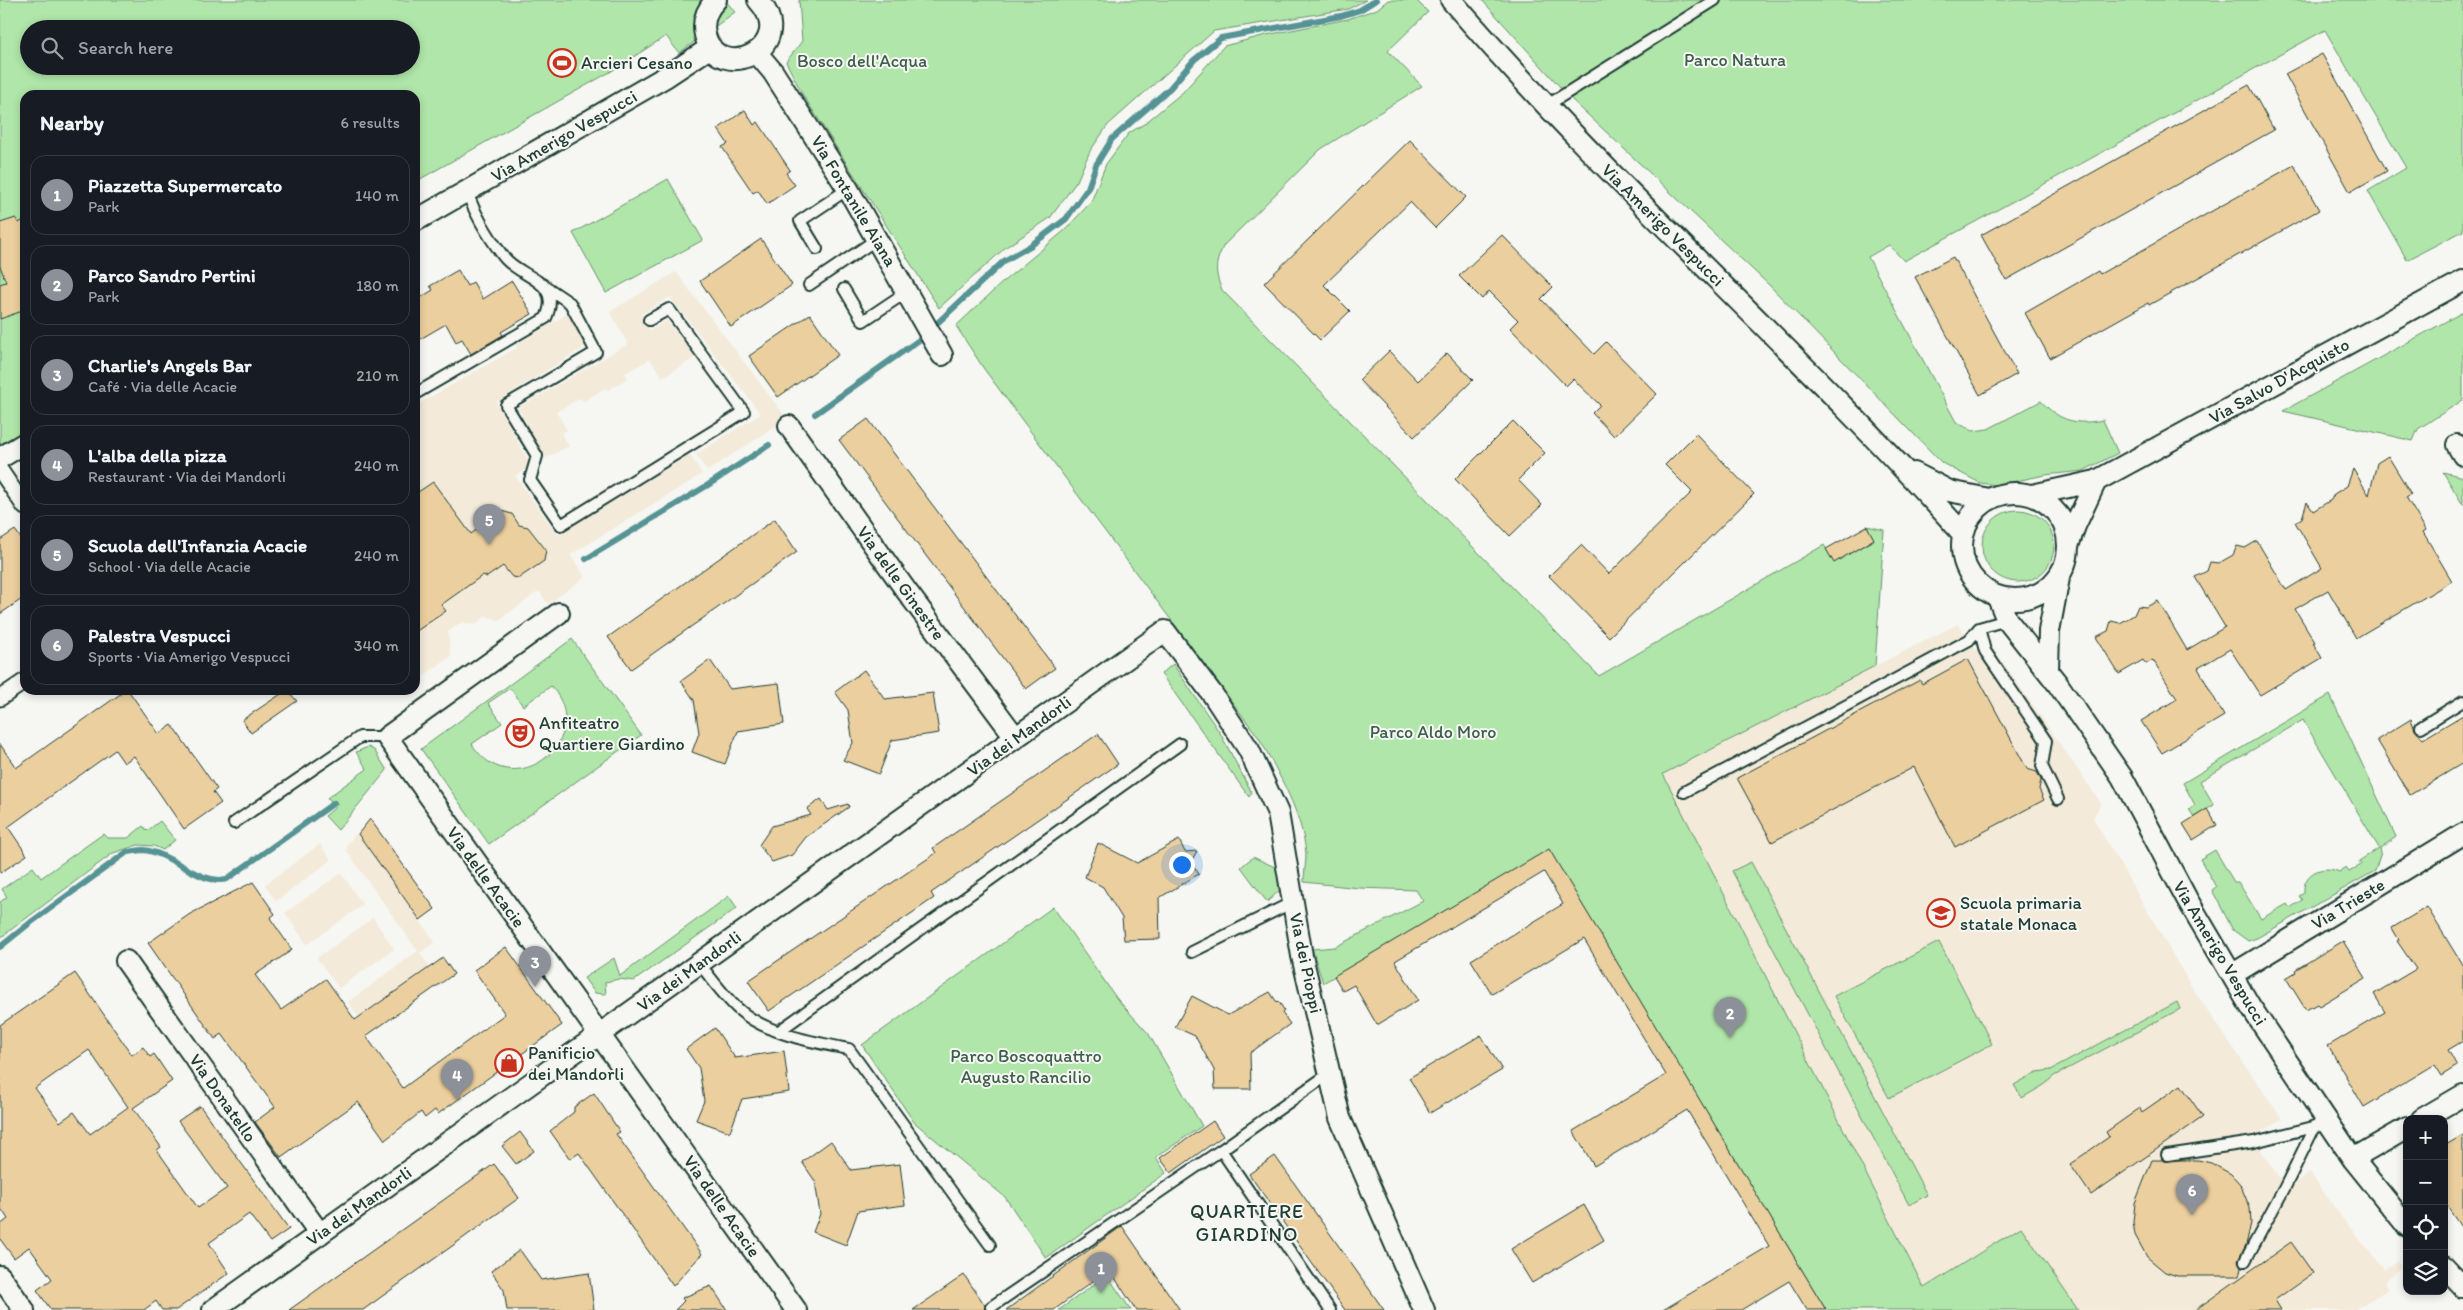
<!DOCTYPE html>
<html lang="en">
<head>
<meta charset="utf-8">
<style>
  body { margin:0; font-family:Itim,sans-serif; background:#242831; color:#f1f3f6 }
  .controls { position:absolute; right:15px; bottom:15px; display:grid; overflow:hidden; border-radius:10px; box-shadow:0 2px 8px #0003 }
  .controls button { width:45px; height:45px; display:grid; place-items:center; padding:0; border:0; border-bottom:1px solid #363941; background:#171b24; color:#f1f3f6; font:25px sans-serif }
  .you { position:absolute; left:1181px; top:864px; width:18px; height:18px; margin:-12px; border:4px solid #fff; border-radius:50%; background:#1a73e8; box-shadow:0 0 0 8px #1a73e833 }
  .badge { display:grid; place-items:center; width:32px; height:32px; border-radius:50%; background:#8c9099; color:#fff; font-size:16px; font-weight:700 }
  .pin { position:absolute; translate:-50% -41px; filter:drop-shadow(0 1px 2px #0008) }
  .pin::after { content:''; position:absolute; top:26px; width:18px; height:15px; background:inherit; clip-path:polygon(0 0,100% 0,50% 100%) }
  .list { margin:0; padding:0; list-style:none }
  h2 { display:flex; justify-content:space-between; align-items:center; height:65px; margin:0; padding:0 20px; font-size:21px }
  h2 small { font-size:16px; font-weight:400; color:#9ea1a6 }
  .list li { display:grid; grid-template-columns:32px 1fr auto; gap:15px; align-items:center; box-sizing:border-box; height:80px; margin:0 10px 10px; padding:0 10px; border:1px solid #363941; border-radius:15px }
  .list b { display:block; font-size:19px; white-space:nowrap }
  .list p { margin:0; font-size:16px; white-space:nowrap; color:#9ea1a6 }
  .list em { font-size:16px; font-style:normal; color:#9ea1a6 }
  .icon { flex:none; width:28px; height:28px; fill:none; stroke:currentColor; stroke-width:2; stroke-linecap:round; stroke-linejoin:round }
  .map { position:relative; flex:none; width:2463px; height:1310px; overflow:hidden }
  .search { position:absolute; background:#171b24; box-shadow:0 2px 8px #0003; left:20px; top:20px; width:400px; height:55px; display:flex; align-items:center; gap:12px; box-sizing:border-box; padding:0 18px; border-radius:28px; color:#9ea1a6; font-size:19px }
  .panel { position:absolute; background:#171b24; box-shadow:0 2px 8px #0003; left:20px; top:90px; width:400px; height:605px; border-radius:15px }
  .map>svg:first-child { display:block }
  .built { fill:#f3ead9 }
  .green { fill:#b0e6a9; stroke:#68926e; fill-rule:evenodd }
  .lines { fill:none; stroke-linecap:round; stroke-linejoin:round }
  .stream { stroke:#579394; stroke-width:6 }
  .building { fill:#ebcf9f; stroke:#1f3d34; fill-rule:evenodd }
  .service-casing { stroke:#1f3d34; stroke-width:14 }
  .pedestrian-casing { stroke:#1f3d34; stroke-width:19 }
  .minor-casing { stroke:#1f3d34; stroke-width:24 }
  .service { stroke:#f6f6f2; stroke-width:10 }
  .pedestrian { stroke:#f6f6f2; stroke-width:15 }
  .minor { stroke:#f6f6f2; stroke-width:20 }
  .labels { text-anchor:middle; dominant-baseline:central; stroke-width:4; stroke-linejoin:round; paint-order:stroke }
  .park-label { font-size:18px; fill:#3c5f4b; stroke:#f6f6f2 }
  .poi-label { font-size:18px; fill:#1f3d34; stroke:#f6f6f2; text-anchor:start }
  .street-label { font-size:18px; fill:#1f3d34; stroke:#f6f6f2 }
  .quarter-label { font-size:20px; letter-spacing:1px; fill:#1f3d34; stroke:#f6f6f2 }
</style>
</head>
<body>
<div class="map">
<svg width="2463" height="1310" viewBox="0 0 2463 1310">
  <rect width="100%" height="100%" fill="#f6f6f2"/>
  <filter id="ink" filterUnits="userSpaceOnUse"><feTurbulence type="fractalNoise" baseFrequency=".02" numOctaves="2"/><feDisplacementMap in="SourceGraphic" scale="10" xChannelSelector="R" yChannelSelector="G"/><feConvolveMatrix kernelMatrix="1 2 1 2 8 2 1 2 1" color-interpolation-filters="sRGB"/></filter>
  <g filter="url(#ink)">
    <path class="built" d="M676,272L787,419L707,471L696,454L761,414L670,297L641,314L650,330L667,321L696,357L663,377L650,359L625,373L628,378L608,390L605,388L584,401L580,398L556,412L567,430L561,434L569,446L546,458L518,408L628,344L610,312Z
      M568,314L586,346L496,402L531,466L515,476L558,535L690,455L702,474L570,555L585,577L548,604L539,591L499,620L486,616L475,625L462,622L456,626L448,632L451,656L415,682V406L517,348L516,345Z
      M1958,624L1979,654L1993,648L2101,803L2093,818L2191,986L2282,1119L2261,1132V1152L2280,1178L2295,1184L2310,1173L2342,1218L2384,1269L2397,1262L2401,1267L2384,1282L2389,1289L2353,1310H2078L2021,1228L1924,1288L1663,774Z
      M357,832L435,942L420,953L430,967L359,1017L348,1002L418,951L346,850L348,848L346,846Z
      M320,844L331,860L276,901L265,885Z
      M341,873L363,905L307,944L285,913Z
      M373,918L394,949L339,988L317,958Z"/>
    <path class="green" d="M0,0H725L735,12L679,53L666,36L610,72L415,182V95H25V431L0,445ZM29,29H411V66H29Z
      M799,0H1366L1348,9L1214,31L1108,125L1090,151L1077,181L1050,218L1006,247L939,308L803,95L786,62L802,41Z
      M1388,0H1416L1428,12L1388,51L1422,86L1321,149L1224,245C1215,262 1214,272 1222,290L1599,676L1824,545L1834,562L1874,540L1867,526L1884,530L1875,666L1663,774L1924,1288L2021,1227L2078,1310H1826L1549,850L1323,983L1312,949L1335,947L1423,901L1416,890L1359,888L1304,882C1304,873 1306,863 1306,854C1303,815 1278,772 1259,738L984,369L956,326L1004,281L1064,231L1091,202L1106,164L1129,133L1144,124L1183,92L1224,46L1266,35L1348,19L1377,9Z
      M1482,0H2463V231L2407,260L2368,191L2406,168L2325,30L1904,261L1889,245L1868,257L1956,422L1973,431L1988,429L2041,401C2060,422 2077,425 2103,420L2118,453L2083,471L2045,475L1997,485L1980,483L1942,463L1769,285L1571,99Z
      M668,179L703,240L606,293L573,233Z
      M2463,312V400L2418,429L2413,441L2283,411Z
      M2443,472L2463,477V505Z
      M1982 546a36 36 0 1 1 72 0a36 36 0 1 1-72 0Z
      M572,639L641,735L489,844L421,749ZM551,686C599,740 511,807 472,744L502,723L488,703L510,688L523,706Z
      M1173,664L1220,733L1252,793L1249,797L1161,674Z
      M2330,695L2396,837L2380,848L2381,852L2375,871L2257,938L2248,941L2233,930L2212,890L2216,887L2200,859L2215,850L2234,882H2238L2261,919L2287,904L2290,908L2302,900L2299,896L2304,893C2302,873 2323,864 2339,872L2346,868L2349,872L2361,865L2359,861L2379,848L2303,720L2200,781L2214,805L2194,817L2189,809L2195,805L2183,783Z
      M368,747L374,750L387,770L338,830L325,816L338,805L327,798L367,769L356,752Z
      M160,821L175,840L163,850L154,846L138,845L113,853L0,938V902L7,897L2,889L33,867L41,878L103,834L107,838H128L143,826L147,831Z
      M1253,857L1277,868L1281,889L1267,902L1241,867Z
      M1751,862L1927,1195L1909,1205L1732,871Z
      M729,896L737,908L634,981L619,979L605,982L606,994L595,993L584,978L614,958L620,976Z
      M1053,907L1117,999L1148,1033L1202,1126L1156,1157L1166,1173L1046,1258L1005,1197L914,1122L862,1045Z
      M1939,942L1992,1044L1889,1098L1834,996Z
      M2177,1002L2180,1009L2054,1076L2044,1085L2022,1098L2014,1085L2037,1072L2051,1070Z
      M1107,1275L1131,1310H1059Z"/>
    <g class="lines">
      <path class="stream" d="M815,414L919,340L1004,261L1030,246L1066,219L1088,188L1096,165L1112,139L1170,88L1194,60L1221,38L1341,16L1360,10L1376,0
        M586,559L708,485L769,445
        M0,947L30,923L127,852C132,852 138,850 143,850C171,852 200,886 227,879L334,803"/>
    </g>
    <path class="building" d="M2322,54L2387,171L2350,192L2285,74Z
      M2249,85L2274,130L2006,280L1981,235Z
      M745,110L754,125L758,122L790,170L786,173L795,185L767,204L758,190L753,193L722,147L728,144L718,129Z
      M1410,140L1466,197L1435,228L1410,202L1324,285L1350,311L1320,340L1264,283Z
      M2294,165L2319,210L2149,305L2148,303L2050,358L2025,313L2098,271L2100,274Z
      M16,218L18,223L25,220V310L0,319V284L6,282L0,266V223Z
      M1502,235L1553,287L1541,299L1594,354L1606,342L1657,394L1614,436L1592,413L1600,405L1573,379L1566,386L1510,328L1518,320L1489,291L1482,299L1459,276Z
      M761,239L792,285L731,327L700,281Z
      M1953,257L2017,374L1980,395L1915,277Z
      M458,270L467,286L473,282L483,299L512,281L532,314L501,332L503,335L471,354L462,339L456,342L446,324L415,342V301L433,290L430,286Z
      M810,314L838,355L778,397L749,356Z
      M1389,351L1418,381L1447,353L1473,380L1414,437L1359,380Z
      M868,419L1055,668L1026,689L839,440Z
      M1513,421L1545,453L1518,480L1542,505L1510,536L1455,479Z
      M1696,434L1754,494L1609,637L1549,576L1581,545L1609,574L1692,492L1665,465Z
      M2388,456L2411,494L2406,497L2426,530L2423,532L2452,581L2356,638L2328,590L2295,609L2315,642L2313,643L2322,658L2260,695L2230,649L2198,668L2224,716L2162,753L2141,721L2177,699L2153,660L2146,664L2143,660L2119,674L2096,637L2108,631L2111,621L2120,623L2134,615L2138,606L2146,607L2158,601L2187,650L2225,627L2195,577L2207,571L2210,562L2219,563L2233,555L2237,546L2245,548L2257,541L2286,590L2322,568L2295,522L2302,518L2307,502L2313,511L2331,500L2334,494L2347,486L2353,469L2369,495L2377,463Z
      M433,482L471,534L501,511L512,514L519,525L528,527L546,550L544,561L519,578L512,577L503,566L487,577L483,575L441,605L446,611L415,632V494Z
      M775,519L797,552L631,669L608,637Z
      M1867,526L1874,539L1834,563L1826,549Z
      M15,530L25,544V597L0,614V540Z
      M1968,659L2027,769L2037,772L2041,780L2039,789L2044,800L1955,847L1914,767L1772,842L1737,778L1920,680L1922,684Z
      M710,660L730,689L779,683L784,724L738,731L725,764L692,752L699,733L694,700L681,681Z
      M864,670L885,699L933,693L939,733L892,740L879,774L843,760L853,743L848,710L835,692Z
      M126,690H128L159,734L172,725L217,789L213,792L221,803L184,829L134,756L124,763L115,750L8,827L27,855L0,873V744L16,768Z
      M287,690L297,701L251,733L242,720Z
      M2463,715V763L2410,795L2377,740L2411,719L2415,730L2423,739Z
      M1098,734L1118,764L931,893L934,898L769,1011L748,981L936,853L933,848Z
      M821,799L828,810L848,804L849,807L806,837L792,855L772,862L759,845L772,826L811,815L807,809Z
      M2207,809L2217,825L2193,840L2183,824Z
      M370,819L435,909L420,920L358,834Z
      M1179,840L1185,852L1197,851L1191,862L1199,874L1159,898L1160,939L1124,940L1122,918L1103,887L1085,877L1098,843L1137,863Z
      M1549,849L1826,1310H1807L1789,1281L1741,1310H1663L1769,1246L1687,1110L1594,1166L1573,1131L1666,1075L1584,939L1492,994L1471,960L1563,904L1544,872L1395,961L1418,1000L1377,1025L1354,985L1343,991L1334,976Z
      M253,882L275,914L270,918L292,950L255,975L281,1010L326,979L355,1020L443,958L454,974L366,1036L403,1088L505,1014L474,970L506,947L562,1025L438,1114L435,1110L425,1118L421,1112L385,1140L358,1102L281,1157L255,1122L275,1107L222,1034L215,1039L148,943L190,914Z
      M2427,907L2463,966V1041L2448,1050L2457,1066L2441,1076L2434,1065L2364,1107L2328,1046L2385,1012L2374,994L2416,969L2397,941L2399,940L2392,928Z
      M2343,941L2366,978L2319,1006L2317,1004L2306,1010L2286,978L2296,972L2295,970Z
      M75,973L132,1055L143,1047L150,1057L154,1054L172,1081L133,1108L161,1147L157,1150L198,1208L227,1188L178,1121L200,1106L289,1229L270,1242L249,1214L209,1243L229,1273L176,1310H162L156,1301L144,1310H51L37,1290L52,1279L29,1247L14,1258L0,1239V1225L8,1219L0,1207V1025ZM89,1050L128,1107L90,1134L74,1112L60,1122L35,1088Z
      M1270,992L1276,1001L1279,1002L1284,1010L1282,1013L1290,1024L1250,1053L1251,1089H1215L1214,1070L1195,1036L1175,1027L1192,996L1228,1015Z
      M715,1028L735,1058L784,1051L789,1092L742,1099L730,1132L696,1120L704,1101L699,1068L686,1049Z
      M1481,1035L1502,1070L1430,1113L1409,1078Z
      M2181,1085L2203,1117L2091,1195L2070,1164L2109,1137L2106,1132L2140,1108L2142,1112Z
      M594,1093L620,1132L616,1134L702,1254L673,1286L579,1153L570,1159L550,1131L574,1112V1107Z
      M1213,1121L1223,1136L1171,1173L1160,1158Z
      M520,1132L534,1151L516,1164L502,1146Z
      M2463,1135V1230L2444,1202V1146Z
      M831,1141L851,1170L900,1164L905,1205L858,1211L846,1245L813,1232L820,1214L815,1181L802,1162Z
      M1275,1156L1384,1310H1345L1249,1174Z
      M2152,1160H2198L2211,1163L2231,1174L2240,1184L2250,1208L2251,1223L2246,1245L2238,1261L2241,1267L2239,1276H2177L2165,1272L2147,1257L2135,1235L2133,1222L2135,1203Z
      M494,1164L519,1198L363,1310H289Z
      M1584,1205L1604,1240L1532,1283L1511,1249Z
      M1122,1226L1180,1310H1136L1109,1269L1054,1310H1006Z
      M2291,1242L2313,1273L2275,1300L2281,1310H2195Z
      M520,1250L541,1280L589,1273L594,1310H507L504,1290L491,1271Z
      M964,1275L985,1305V1310H913Z
      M711,1286L727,1310H675L684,1301L682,1298Z"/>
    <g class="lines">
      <defs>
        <path id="service" d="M1546,106L1715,0
          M817,249L800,221L848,189
          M542,284L570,303L596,352L506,405L537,456L530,480L561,525L744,412L669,309L649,320
          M809,285L877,239
          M844,289L863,321L908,291
          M415,394L546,318C563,279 520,279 503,256C489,237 474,213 467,191
          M1979,628L1985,651L2046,741L2042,766L2058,799
          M2421,727L2463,701
          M1684,792L1969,640L1979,628L2007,620
          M234,823L360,737H387
          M1192,952L1293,902
          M699,963C711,978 723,995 737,1008C765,1034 813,1042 849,1049L990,1245
          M779,1031L1180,744
          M1221,1150L1330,1073
          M2167,1155L2254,1142L2329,1123
          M2245,1261L2285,1187L2315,1126
          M991,1307L1221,1150L1330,1310"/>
        <path id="pedestrian" d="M0,470L25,507
          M0,698L25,681"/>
        <path id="minor" d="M716,0C706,10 702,21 705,35C718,86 801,47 758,0
          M1451,0C1612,187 1799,350 1963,534
          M757,53L773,72L848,189L942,355
          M415,221L667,76L711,47
          M789,426L905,589L1016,738
          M2457,445L2463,455
          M0,458L25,443
          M1914,473L1949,491L1989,499
          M1962 546a53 53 0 1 1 106 0a53 53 0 1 1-106 0Z
          M2032,495L2096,481L2463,281
          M2068,546L2075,526L2096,481
          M1998,598L2007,620L2057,683L2122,777L2187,899L2250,1006L2353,1159L2407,1226
          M559,613L387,737L796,1310
          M2048,670L2049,631L2059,578
          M126,961L320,1234
          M2233,974L2463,834
          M2422,1119L2463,1095
          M2353,1159L2407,1128
          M2444,1267L2463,1287
          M0,1276L24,1310
          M213,1310L1165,631L1213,695L1249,750L1278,813L1302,956L1340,1118L1424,1310"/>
      </defs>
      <use href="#service" class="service-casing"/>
      <use href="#pedestrian" class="pedestrian-casing"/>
      <use href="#minor" class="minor-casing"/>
      <use href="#service" class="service"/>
      <use href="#pedestrian" class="pedestrian"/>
      <use href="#minor" class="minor"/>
    </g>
  </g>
  <defs>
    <symbol id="stadium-ring" viewBox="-11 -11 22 22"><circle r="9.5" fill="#f6f6f2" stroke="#c8321e" stroke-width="1.5"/><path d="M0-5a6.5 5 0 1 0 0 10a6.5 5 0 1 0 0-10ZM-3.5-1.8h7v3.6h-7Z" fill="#c8321e"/></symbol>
    <symbol id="theatre-ring" viewBox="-11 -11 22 22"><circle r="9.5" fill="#f6f6f2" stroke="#c8321e" stroke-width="1.5"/><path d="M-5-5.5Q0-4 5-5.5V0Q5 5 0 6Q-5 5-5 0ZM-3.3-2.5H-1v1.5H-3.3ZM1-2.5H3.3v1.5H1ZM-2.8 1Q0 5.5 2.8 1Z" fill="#c8321e"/></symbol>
    <symbol id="school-ring" viewBox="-11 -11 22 22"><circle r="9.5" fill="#f6f6f2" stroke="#c8321e" stroke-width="1.5"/><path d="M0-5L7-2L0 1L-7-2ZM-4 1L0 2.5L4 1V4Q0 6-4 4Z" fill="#c8321e"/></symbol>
    <symbol id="shop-ring" viewBox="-11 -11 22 22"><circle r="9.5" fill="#f6f6f2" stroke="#c8321e" stroke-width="1.5"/><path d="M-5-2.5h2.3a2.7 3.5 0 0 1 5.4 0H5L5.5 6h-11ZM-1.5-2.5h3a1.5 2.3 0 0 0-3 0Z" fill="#c8321e"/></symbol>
  </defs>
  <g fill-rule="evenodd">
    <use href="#stadium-ring" x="546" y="47" width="32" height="32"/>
    <use href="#theatre-ring" x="504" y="717" width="32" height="32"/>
    <use href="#school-ring" x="1925" y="897" width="32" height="32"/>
    <use href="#shop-ring" x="493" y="1047" width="32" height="32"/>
  </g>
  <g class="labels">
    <g class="park-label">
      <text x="1735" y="60">Parco Natura</text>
      <text x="862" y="61">Bosco dell'Acqua</text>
      <text x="1433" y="732">Parco Aldo Moro</text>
      <text x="1026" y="1056">Parco Boscoquattro<tspan x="1026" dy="21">Augusto Rancilio</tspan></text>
    </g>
    <g class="poi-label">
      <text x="581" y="63">Arcieri Cesano</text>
      <text x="539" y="723">Anfiteatro<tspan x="539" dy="21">Quartiere Giardino</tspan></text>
      <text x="1960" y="903">Scuola primaria<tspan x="1960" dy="21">statale Monaca</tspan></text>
      <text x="528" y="1053">Panificio<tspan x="528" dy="21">dei Mandorli</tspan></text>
    </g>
    <g class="street-label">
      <text transform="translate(564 136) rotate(-30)">Via Amerigo Vespucci</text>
      <text transform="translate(854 201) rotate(59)">Via Fontanile Aiana</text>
      <text transform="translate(1663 225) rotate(45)">Via Amerigo Vespucci</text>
      <text transform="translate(2279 381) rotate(-29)">Via Salvo D'Acquisto</text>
      <text transform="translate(901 583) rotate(54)">Via delle Ginestre</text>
      <text transform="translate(1019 736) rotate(-36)">Via dei Mandorli</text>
      <text transform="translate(486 877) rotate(54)">Via delle Acacie</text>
      <text transform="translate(2348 904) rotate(-31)">Via Trieste</text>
      <text transform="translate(2220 953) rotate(59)">Via Amerigo Vespucci</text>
      <text transform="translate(1306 963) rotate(78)">Via dei Pioppi</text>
      <text transform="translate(689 971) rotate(-36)">Via dei Mandorli</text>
      <text transform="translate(223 1098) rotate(55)">Via Donatello</text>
      <text transform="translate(359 1206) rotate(-35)">Via dei Mandorli</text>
      <text transform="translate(722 1206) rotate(55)">Via delle Acacie</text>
    </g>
    <g class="quarter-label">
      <text x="1247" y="1211">QUARTIERE<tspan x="1247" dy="23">GIARDINO</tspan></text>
    </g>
  </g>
</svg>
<div class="controls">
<button>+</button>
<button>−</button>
<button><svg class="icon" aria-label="locate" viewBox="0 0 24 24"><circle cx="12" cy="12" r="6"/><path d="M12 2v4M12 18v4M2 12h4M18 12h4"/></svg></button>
<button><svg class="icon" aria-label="layers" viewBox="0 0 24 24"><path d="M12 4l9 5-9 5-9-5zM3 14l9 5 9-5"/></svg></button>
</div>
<div class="you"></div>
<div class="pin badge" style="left:1101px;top:1293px">1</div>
<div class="pin badge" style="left:1730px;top:1038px">2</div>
<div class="pin badge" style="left:535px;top:987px">3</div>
<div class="pin badge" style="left:457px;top:1100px">4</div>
<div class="pin badge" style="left:489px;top:545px">5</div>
<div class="pin badge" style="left:2192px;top:1215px">6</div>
<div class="search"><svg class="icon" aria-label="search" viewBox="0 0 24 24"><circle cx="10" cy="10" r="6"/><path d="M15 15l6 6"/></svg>Search here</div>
<section class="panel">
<h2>Nearby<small>6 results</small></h2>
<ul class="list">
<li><span class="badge">1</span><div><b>Piazzetta Supermercato</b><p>Park</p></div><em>140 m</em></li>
<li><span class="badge">2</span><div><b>Parco Sandro Pertini</b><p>Park</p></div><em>180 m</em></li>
<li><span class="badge">3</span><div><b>Charlie's Angels Bar</b><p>Café · Via delle Acacie</p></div><em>210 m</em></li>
<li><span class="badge">4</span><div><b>L'alba della pizza</b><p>Restaurant · Via dei Mandorli</p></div><em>240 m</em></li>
<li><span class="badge">5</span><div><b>Scuola dell'Infanzia Acacie</b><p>School · Via delle Acacie</p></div><em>240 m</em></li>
<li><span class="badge">6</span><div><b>Palestra Vespucci</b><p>Sports · Via Amerigo Vespucci</p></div><em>340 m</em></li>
</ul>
</section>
</div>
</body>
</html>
